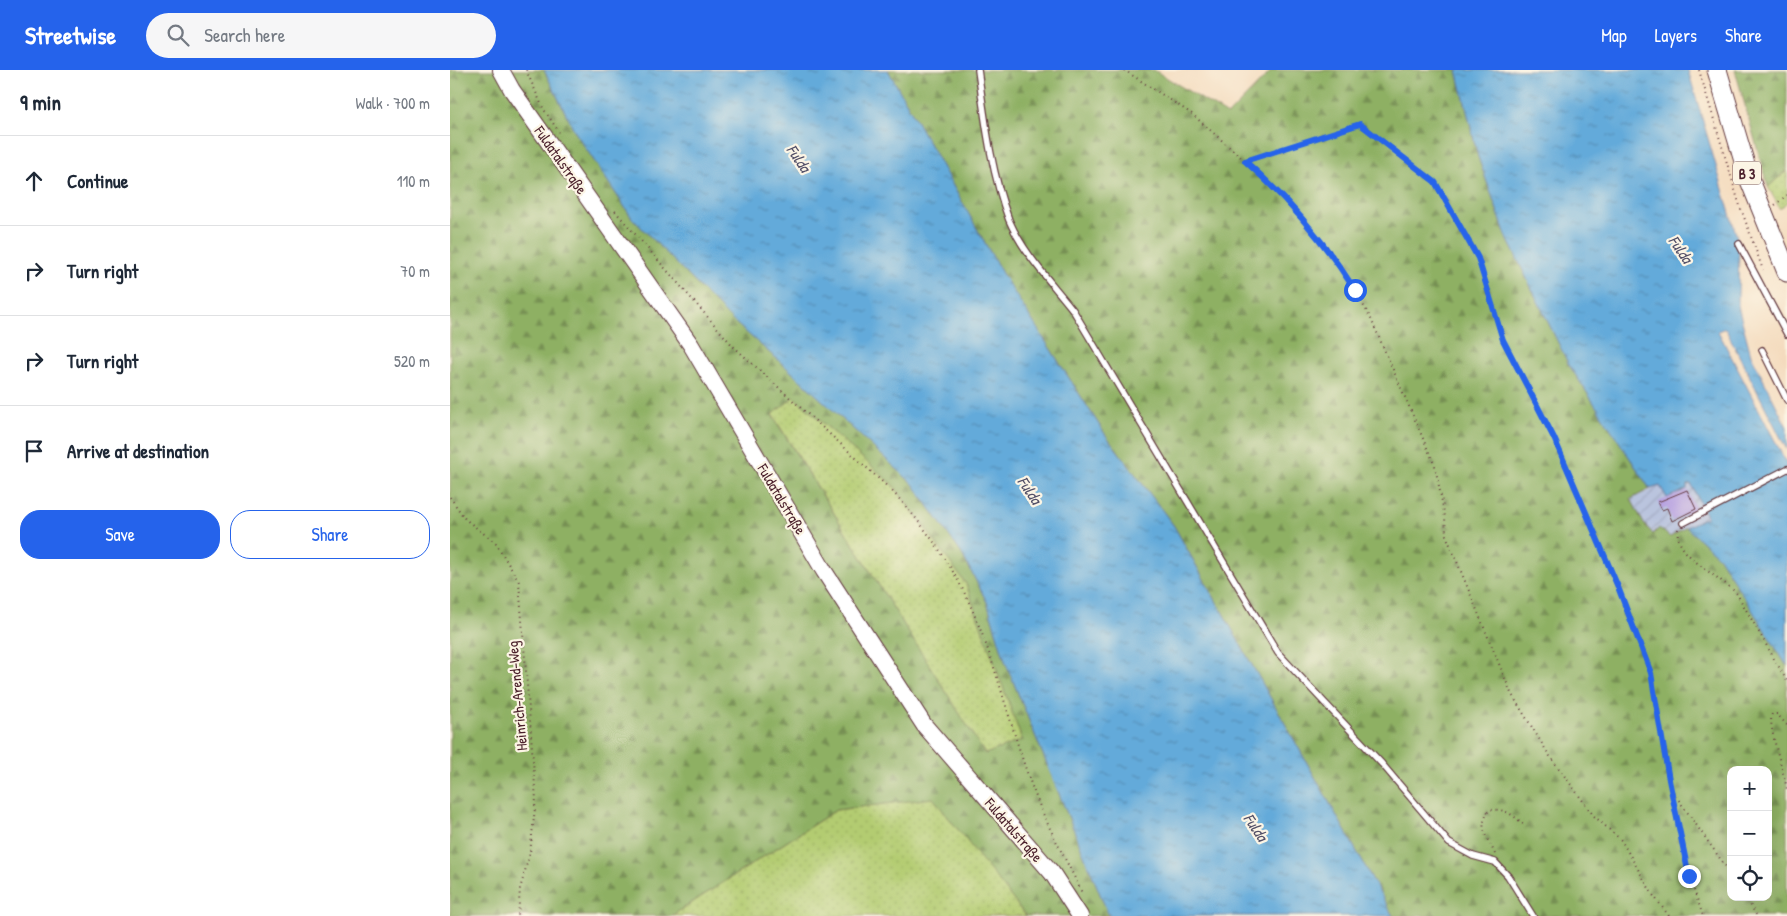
<!DOCTYPE html>
<html lang="en">
<head>
<meta charset="utf-8">
<style>
  body { margin:0; font-family:"Patrick Hand",sans-serif; background:#f6f6f7; color:#1f2937 }
  .controls { position:absolute; right:15px; bottom:15px; display:grid; overflow:hidden; border-radius:10px; box-shadow:0 5px 20px #0002 }
  .controls button { width:45px; height:45px; display:grid; place-items:center; padding:0; border:0; border-bottom:1px solid #e0e1e3; background:#fff; color:#1f2937; font:25px sans-serif }
  .stop { position:absolute; width:15px; height:15px; margin:-11px; border:4px solid #2563eb; border-radius:50%; background:#fff }
  .stop.end { background:#2563eb; border-color:#fff; box-shadow:0 1px 5px #0008 }
  .list { margin:0; padding:0; list-style:none }
  h2 { display:flex; justify-content:space-between; align-items:center; height:65px; margin:0; padding:0 20px; font-size:21px }
  h2 small { font-size:16px; font-weight:400; color:#747a83 }
  .list li { display:grid; grid-template-columns:32px 1fr auto; gap:15px; align-items:center; box-sizing:border-box; height:90px; padding:0 20px; border-top:1px solid #e0e1e3 }
  .list b { display:block; font-size:19px; white-space:nowrap }
  .list em { font-size:16px; font-style:normal; color:#747a83 }
  .actions { display:flex; gap:10px; padding:15px 20px }
  .actions a { flex:1; padding:11px 0; border:1px solid #2563eb; border-radius:20px; text-align:center; font-size:18px; color:#2563eb }
  .actions .main { background:#2563eb; color:#fff }
  .icon { flex:none; width:28px; height:28px; fill:none; stroke:currentColor; stroke-width:2; stroke-linecap:round; stroke-linejoin:round }
  .map { position:relative; flex:none; width:1337px; height:846px; overflow:hidden }
  header { display:flex; align-items:center; gap:30px; box-sizing:border-box; height:70px; padding:0 25px; background:#2563eb; color:#fff }
  header strong { font-size:24px }
  nav { display:flex; gap:28px; margin-inline-start:auto; font-size:18px }
  .search { width:350px; height:45px; background:#f6f6f7; display:flex; align-items:center; gap:12px; box-sizing:border-box; padding:0 18px; border-radius:28px; color:#747a83; font-size:19px }
  main { display:flex }
  aside { flex:1; background:#fff }
  .map>svg:first-child { display:block }
  .industrial { fill:url(#industrial-furrows) }
  .grass { fill:url(#grass-dots); stroke:#7e764e }
  .forest { fill:url(#forest-firs); stroke:#6c6847; fill-rule:evenodd }
  .water { fill:url(#water-ripples); stroke:#566482 }
  .building { fill:#b8a3e1 }
  .lines { fill:none; stroke-linecap:round; stroke-linejoin:round }
  .service-casing { stroke:#643b41; stroke-width:8 }
  .secondary-casing { stroke:#643b41; stroke-width:18 }
  .primary-casing { stroke:#643b41; stroke-width:21 }
  .path { stroke:#643b41; stroke-width:2; stroke-dasharray:1 4; stroke-linecap:butt }
  .service { stroke:#fff; stroke-width:5.5 }
  .secondary { stroke:#fff; stroke-width:16 }
  .primary { stroke:#fff; stroke-width:19 }
  .route { stroke:#2563eb; stroke-width:6 }
  .labels { text-anchor:middle; dominant-baseline:central; stroke-width:4.5; stroke-linejoin:round; paint-order:stroke }
  .shield { fill:#fcf5e5; stroke:#7f5f63; stroke-width:1 }
  .shield-label { font-size:14px; font-weight:bold; fill:#4a1f2b }
  .street-label { font-size:15px; fill:#4a1f2b; stroke:#fcf5e5 }
  .water-label { font-size:16px; font-style:italic; fill:#535068; stroke:#fcf5e5 }
</style>
</head>
<body>
<header>
<strong>Streetwise</strong>
<div class="search"><svg class="icon" aria-label="search" viewBox="0 0 24 24"><circle cx="10" cy="10" r="6"/><path d="M15 15l6 6"/></svg>Search here</div>
<nav><a>Map</a><a>Layers</a><a>Share</a></nav>
</header>
<main>
<aside>
<h2>9 min<small>Walk · 700 m</small></h2>
<ul class="list">
<li><svg class="icon" aria-label="ahead" viewBox="0 0 24 24"><path d="M12 20V5M6 11l6-6 6 6"/></svg><div><b>Continue</b></div><em>110 m</em></li>
<li><svg class="icon" aria-label="right" viewBox="0 0 24 24"><path d="M7 20v-9h11M14 6l5 5-5 5"/></svg><div><b>Turn right</b></div><em>70 m</em></li>
<li><svg class="icon" aria-label="right" viewBox="0 0 24 24"><path d="M7 20v-9h11M14 6l5 5-5 5"/></svg><div><b>Turn right</b></div><em>520 m</em></li>
<li><svg class="icon" aria-label="arrive" viewBox="0 0 24 24"><path d="M6 21V4h12l-3 4 3 4H6"/></svg><div><b>Arrive at destination</b></div></li>
</ul>
<div class="actions"><a class="main">Save</a><a>Share</a></div>
</aside>
<div class="map">
<svg width="1337" height="846" viewBox="0 0 1337 846">
  <defs>
    <pattern id="industrial-furrows" width="10" height="10" patternUnits="userSpaceOnUse" patternTransform="scale(1.25)"><rect width="10" height="10" fill="#bac4de"/><path d="M-1 1l2-2M0 10L10 0M9 11l2-2" fill="none" stroke="#a1a8bf"/></pattern>
    <pattern id="grass-dots" width="8" height="8" patternUnits="userSpaceOnUse" patternTransform="scale(1.25)"><rect width="8" height="8" fill="#b3cc71"/><path d="M2 2h.1M6 6h.1" fill="none" stroke="#9baf62" stroke-width="1.8" stroke-linecap="round"/></pattern>
    <pattern id="forest-firs" width="22" height="20" patternUnits="userSpaceOnUse" patternTransform="scale(1.25)"><rect width="22" height="20" fill="#8eb063"/><path d="M5 1l3.5 6h-7zM16 11l3.5 6h-7z" fill="#768f52"/></pattern>
    <pattern id="water-ripples" width="26" height="14" patternUnits="userSpaceOnUse" patternTransform="scale(1.25)"><rect width="26" height="14" fill="#63aada"/><path d="M2 4q2-2 4 0t4 0M15 11q2-2 4 0t4 0" fill="none" stroke="#548ab1"/></pattern>
  </defs>
  <rect width="100%" height="100%" fill="#fcf5e5"/>
  <filter id="ink" filterUnits="userSpaceOnUse"><feTurbulence type="fractalNoise" baseFrequency=".02" numOctaves="2"/><feDisplacementMap in="SourceGraphic" scale="10" xChannelSelector="R" yChannelSelector="G"/><feConvolveMatrix kernelMatrix="1 2 1 2 8 2 1 2 1" color-interpolation-filters="sRGB"/></filter>
  <filter id="wash" filterUnits="userSpaceOnUse"><feTurbulence type="fractalNoise" baseFrequency=".0096" numOctaves="4" result="noise"/><feDisplacementMap in="SourceGraphic" scale="20" xChannelSelector="R" yChannelSelector="G"/><feGaussianBlur stdDeviation="1.12" result="paint"/><feColorMatrix in="noise" values="0 0 0 0 0 0 0 0 0 0 0 0 0 0 0 0 0 1.4 0 .05"/><feComposite in="paint" operator="in"/></filter>
  <g filter="url(#wash)">
    <rect width="100%" height="100%" fill="#f4dbbe"/>
    <path class="industrial" d="M1241,414L1258,447L1220,467L1203,464L1194,454L1181,429L1210,415L1217,427Z"/>
    <path class="grass" d="M1337,100V132L1330,139L1318,117Z
      M344,326L445,417L516,514L573,670L535,685L322,344Z
      M484,727L576,846H221L386,740Z"/>
    <path class="forest" d="M0,0H94L125,62L182,148L282,250L336,297L463,414L512,484L537,532L556,594L659,846H576L483,728L386,740L221,846H0ZM344,327L445,417L516,514L572,670L535,684L322,345Z
      M438,0H704L778,45L822,0H1007L1028,87L1057,168L1119,295L1200,419L1181,429L1194,454L1203,464L1209,458L1220,467L1236,457L1269,487L1337,596V846H943L724,456L655,364L553,205ZM1281,700H1318V827H1281Z
      M1285,0H1337V100L1318,117Z"/>
    <path class="water" d="M94,0H438L553,205L655,364L724,456L943,846H659L556,594L537,532L512,484L463,414L336,297L282,250L182,148L125,62Z
      M1007,0H1238L1289,174L1288,236L1301,285L1337,357V380L1275,258L1268,261L1337,394V596L1269,487L1236,457L1257,447L1241,414L1237,415V419L1217,428L1210,416L1200,419L1119,295L1057,168L1028,87Z"/>
    <g id="blocks">
      <path class="building" d="M1237,420L1246,439L1222,451L1217,438L1212,440L1208,432Z"/>
    </g>
  </g>
  <g filter="url(#ink)">
    <use href="#blocks" fill-opacity="0" stroke="#643b41" stroke-width="1"/>
    <g class="lines">
      <defs>
        <path id="service" d="M528,0C535,50 541,102 559,150C573,183 601,212 623,240L828,583L932,694L999,773L1023,786L1045,792L1058,806L1083,846
          M1289,174L1337,264
          M1312,280L1337,330
          M1233,453L1337,399"/>
        <path id="secondary" d="M51,0L62,20L241,275L374,501L474,655L602,803L630,846"/>
        <path id="primary" d="M1267,0L1299,108L1337,202"/>
      </defs>
      <use href="#service" class="service-casing"/>
      <use href="#secondary" class="secondary-casing"/>
      <use href="#primary" class="primary-casing"/>
      <path class="path" d="M76,0L93,38L109,62
        M674,0L742,44L811,105L879,179L905,220L921,249L985,396L995,447L996,465L1061,623L1099,685L1144,746L1171,770L1203,825L1219,846
        M1249,0L1289,133L1313,200
        M795,91L910,54L985,112L1028,188L1053,270L1104,368L1168,517L1201,603L1219,710L1239,806L1253,846
        M1325,135L1337,125
        M165,141L283,276L439,418C468,448 495,484 514,522C546,587 560,660 586,727C599,760 617,791 632,823
        M0,427L15,449L46,473L69,512L86,729L80,783L70,819L68,846
        M1228,459C1223,486 1271,506 1287,524L1337,611
        M1337,655L1327,644H1322C1317,656 1335,704 1337,720
        M1223,722L1281,804
        M1045,784C1037,766 1027,759 1039,740C1054,738 1062,744 1073,754
        M1295,827L1307,846"/>
      <use href="#service" class="service"/>
      <use href="#secondary" class="secondary"/>
      <use href="#primary" class="primary"/>
    </g>
  </g>
  <g class="lines" filter="url(#ink)">
    <path class="route" d="M905,220C874,171 838,129 795,91L910,54L985,112L1028,188L1053,270L1104,368L1168,517L1201,603L1219,710L1239,806"/>
  </g>
  <g class="labels">
    <rect class="shield" x="1283" y="91.5" width="28" height="23" rx="4"/>
    <g class="shield-label">
      <text x="1297" y="103">B 3</text>
    </g>
    <g class="street-label">
      <text transform="translate(111 90) rotate(55)">Fuldatalstraße</text>
      <text transform="translate(332 429) rotate(59)">Fuldatalstraße</text>
      <text transform="translate(67 626) rotate(-95)">Heinrich-Arend-Weg</text>
      <text transform="translate(564 760) rotate(49)">Fuldatalstraße</text>
    </g>
    <g class="water-label">
      <text transform="translate(349 88) rotate(55)">Fulda</text>
      <text transform="translate(1231 179) rotate(55)">Fulda</text>
      <text transform="translate(580 420) rotate(56)">Fulda</text>
      <text transform="translate(806 757) rotate(56)">Fulda</text>
    </g>
  </g>
</svg>
<div class="controls">
<button>+</button>
<button>−</button>
<button><svg class="icon" aria-label="locate" viewBox="0 0 24 24"><circle cx="12" cy="12" r="6"/><path d="M12 2v4M12 18v4M2 12h4M18 12h4"/></svg></button>
</div>
<div class="stop" style="left:905px;top:220px"></div>
<div class="stop end" style="left:1239px;top:806px"></div>
</div>
</main>
</body>
</html>
